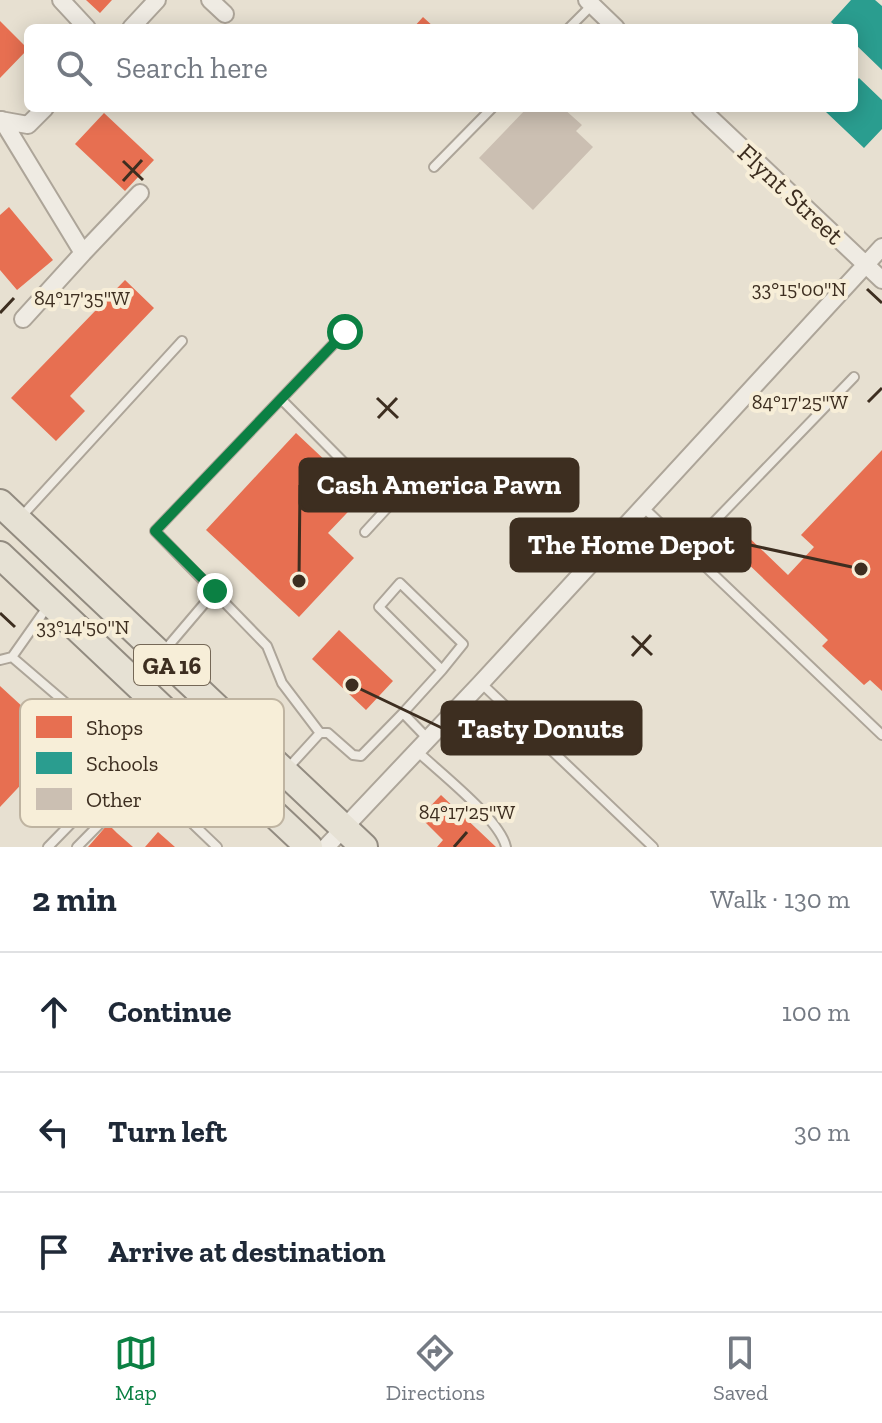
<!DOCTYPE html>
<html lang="en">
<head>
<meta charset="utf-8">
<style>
  body { margin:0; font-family:"Zilla Slab",serif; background:#f6f6f7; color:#1f2937 }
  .stop { position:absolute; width:24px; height:24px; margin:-18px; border:6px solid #0b8043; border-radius:50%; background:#fff }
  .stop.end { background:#0b8043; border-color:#fff; box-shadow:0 2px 8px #0008 }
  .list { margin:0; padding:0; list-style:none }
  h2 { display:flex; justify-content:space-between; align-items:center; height:104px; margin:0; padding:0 32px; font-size:34px }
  h2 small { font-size:26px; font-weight:400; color:#747a83 }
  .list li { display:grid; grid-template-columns:52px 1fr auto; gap:24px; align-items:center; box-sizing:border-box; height:120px; padding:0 32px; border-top:2px solid #e0e1e3 }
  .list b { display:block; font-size:30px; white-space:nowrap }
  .list em { font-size:26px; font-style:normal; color:#747a83 }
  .icon { flex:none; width:44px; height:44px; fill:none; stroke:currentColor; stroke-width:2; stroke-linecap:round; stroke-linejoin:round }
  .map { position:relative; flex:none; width:882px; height:847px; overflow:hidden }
  .search { position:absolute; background:#fff; box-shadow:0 4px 20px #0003; left:24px; right:24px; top:24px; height:88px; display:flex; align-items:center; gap:20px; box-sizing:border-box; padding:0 28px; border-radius:12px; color:#747a83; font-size:30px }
  .sheet { height:464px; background:#fff }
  nav { display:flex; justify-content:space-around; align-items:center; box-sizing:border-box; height:112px; border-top:2px solid #e0e1e3; background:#fff; font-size:22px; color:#747a83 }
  nav a { display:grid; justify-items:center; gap:4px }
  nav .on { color:#0b8043 }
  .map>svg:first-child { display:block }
  .shops { fill:#e76f51 }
  .schools { fill:#2a9d8f }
  .building { fill:#cbbfb2 }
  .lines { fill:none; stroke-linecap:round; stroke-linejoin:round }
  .service-casing { stroke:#ada599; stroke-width:12 }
  .minor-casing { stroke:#ada599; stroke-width:20 }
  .primary-casing { stroke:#928b80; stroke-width:30 }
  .service { stroke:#efebe3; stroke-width:8 }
  .minor { stroke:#efebe3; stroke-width:16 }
  .primary { stroke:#e6e1d4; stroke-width:26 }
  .route { stroke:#0b8043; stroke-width:10 }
  .ticks { fill:none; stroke:#3d2e20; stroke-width:3 }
  .labels { text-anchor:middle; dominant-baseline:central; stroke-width:8; stroke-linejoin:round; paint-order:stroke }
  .shield { fill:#f7eed8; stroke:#756857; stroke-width:2 }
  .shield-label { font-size:24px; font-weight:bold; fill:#3d2e20 }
  .street-label { font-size:26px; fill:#3d2e20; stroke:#f7eed8 }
  .key { fill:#f7eed8; stroke:#bfb4a1; stroke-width:2 }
  .key-label { font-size:22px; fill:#3d2e20 }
  .ticks-label { font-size:20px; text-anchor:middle; fill:#3d2e20; stroke:#f7eed8; stroke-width:8; stroke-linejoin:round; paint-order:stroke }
  .leader { fill:none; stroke:#3d2e20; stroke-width:3 }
  .callout-dot { fill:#3d2e20; stroke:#f7eed8; stroke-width:3 }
  .callout { fill:#3d2e20; stroke:#3d2e20; stroke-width:3 }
  .callout-label { font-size:28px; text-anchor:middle; font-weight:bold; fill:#fff }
</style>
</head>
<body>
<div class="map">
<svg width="882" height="847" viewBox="0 0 882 847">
  <rect width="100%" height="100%" fill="#e7e0d1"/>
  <path class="shops" d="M86,0H112L100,13Z
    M423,17L435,28H413Z
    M0,21L28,49L0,78Z
    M104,113L154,160L125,191L75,144Z
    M9,207L53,260L17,290L0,270V215Z
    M125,280L154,308L70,396L85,411L56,441L11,398Z
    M296,433L363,496L328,533L354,558L299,617L206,530Z
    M882,450V691L870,680L864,685L822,646L828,640L724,541L738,527L788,575L814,547L801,535Z
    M339,630L393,681L366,710L312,659Z
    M0,686L61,742L0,807Z
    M441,795L496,847H437L443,840L420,817Z
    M108,824L117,833L133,847H88Z
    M158,832L175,847H145Z"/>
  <path class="schools" d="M851,0H875L882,6V70L854,43V28H838L831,22Z
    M859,78L882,100V129L864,148L826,112L830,108H854V83Z"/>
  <path class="building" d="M527,108H553L557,112L560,108H563L582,125L576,131L593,147L533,210L479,158Z"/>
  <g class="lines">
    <defs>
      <path id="service" d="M569,28L592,5
        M434,167L492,108
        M281,399L388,507L365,532
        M643,507L882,735
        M21,517L182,341
        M687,550L854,377
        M164,651L215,591
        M12,657L48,606
        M0,660L12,657L116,746L145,778
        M481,683L653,847
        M151,704L131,762L154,750L186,736
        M403,713L442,670L463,644L400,583L379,607L442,670
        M320,733L282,683L267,646L155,531L345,332
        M417,751C439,772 500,819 506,847
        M288,768L320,733H328L353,755L361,756L403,713L428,739
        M48,847L131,762
        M77,847L145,778L217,847"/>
      <path id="minor" d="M61,0L87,28
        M210,0L225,14
        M587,0L616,28
        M131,28L157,0
        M700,108L882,280
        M0,120L28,125L45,108
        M2,120L83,253L140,193
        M23,319L83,253
        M326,847L481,683L882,247"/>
      <path id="primary" d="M0,503L364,847
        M0,555L309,847"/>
    </defs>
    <use href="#service" class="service-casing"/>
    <use href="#minor" class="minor-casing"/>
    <use href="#primary" class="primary-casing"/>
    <use href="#service" class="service"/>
    <use href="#minor" class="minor"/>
    <use href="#primary" class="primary"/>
  </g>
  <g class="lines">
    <path class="route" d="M215,591L155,531L345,332"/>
  </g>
  <path class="ticks" d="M123,161L143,180M123,181L142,160M867,289L882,303M0,313L14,298M377,398L398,418M868,402L882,388M378,418L397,398M0,613L15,627M632,636L652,655M632,656L651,635M454,847L467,832"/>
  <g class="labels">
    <rect class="shield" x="134" y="645" width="76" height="40" rx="6"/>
    <g class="shield-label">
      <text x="172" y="665">GA 16</text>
    </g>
    <g class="street-label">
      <text transform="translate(791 194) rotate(43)">Flynt Street</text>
    </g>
  </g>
  <rect x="20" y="699" width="264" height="128" rx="12" class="key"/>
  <rect x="36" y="716" width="36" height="22" fill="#e76f51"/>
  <rect x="36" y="752" width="36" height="22" fill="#2a9d8f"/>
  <rect x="36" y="788" width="36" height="22" fill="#cbbfb2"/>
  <g class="key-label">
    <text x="86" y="735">Shops</text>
    <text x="86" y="771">Schools</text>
    <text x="86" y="807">Other</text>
  </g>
  <g class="ticks-label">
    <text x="799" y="296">33°15'00"N</text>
    <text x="82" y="305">84°17'35"W</text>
    <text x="800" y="409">84°17'25"W</text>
    <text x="83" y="634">33°14'50"N</text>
    <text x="467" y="819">84°17'25"W</text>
  </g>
  <path class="leader" d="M299 581L300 485M861 569L750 545M352 685L442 728"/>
  <g class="callout-dot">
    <circle cx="299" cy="581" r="8"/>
    <circle cx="861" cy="569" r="8"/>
    <circle cx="352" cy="685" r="8"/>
  </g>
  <g class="callout">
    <rect x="300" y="459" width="278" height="52" rx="8"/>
    <rect x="511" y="519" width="239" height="52" rx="8"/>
    <rect x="442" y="702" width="199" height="52" rx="8"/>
  </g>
  <g class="callout-label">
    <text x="439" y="494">Cash America Pawn</text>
    <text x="631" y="554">The Home Depot</text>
    <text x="541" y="738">Tasty Donuts</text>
  </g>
</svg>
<div class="stop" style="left:345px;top:332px"></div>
<div class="stop end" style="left:215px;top:591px"></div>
<div class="search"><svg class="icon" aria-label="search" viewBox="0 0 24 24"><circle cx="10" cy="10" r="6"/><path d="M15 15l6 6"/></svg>Search here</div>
</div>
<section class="sheet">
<h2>2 min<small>Walk · 130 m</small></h2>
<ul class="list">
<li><svg class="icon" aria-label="ahead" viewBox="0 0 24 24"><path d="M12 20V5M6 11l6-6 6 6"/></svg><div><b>Continue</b></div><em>100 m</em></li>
<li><svg class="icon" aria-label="left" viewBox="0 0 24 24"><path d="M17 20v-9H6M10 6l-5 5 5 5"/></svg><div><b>Turn left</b></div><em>30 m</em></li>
<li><svg class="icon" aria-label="arrive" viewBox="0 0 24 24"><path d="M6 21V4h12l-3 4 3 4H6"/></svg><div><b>Arrive at destination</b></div></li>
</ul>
</section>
<nav>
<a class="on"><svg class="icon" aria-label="map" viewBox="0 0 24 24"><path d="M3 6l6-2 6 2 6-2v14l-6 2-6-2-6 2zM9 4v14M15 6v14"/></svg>Map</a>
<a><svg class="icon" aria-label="directions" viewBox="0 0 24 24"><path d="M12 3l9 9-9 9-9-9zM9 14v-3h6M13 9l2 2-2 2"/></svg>Directions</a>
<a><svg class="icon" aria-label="saved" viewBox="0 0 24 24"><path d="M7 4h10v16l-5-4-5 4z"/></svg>Saved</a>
</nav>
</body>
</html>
